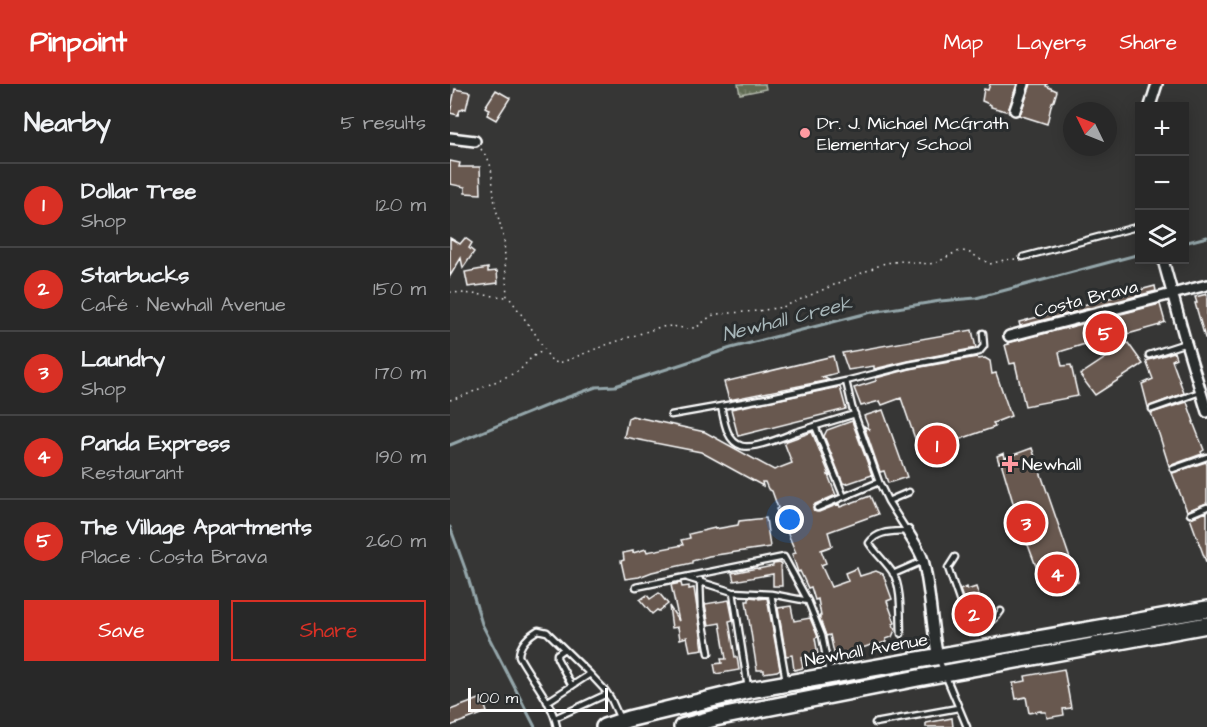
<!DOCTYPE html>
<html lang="en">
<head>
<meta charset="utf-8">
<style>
  body { margin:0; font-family:"Architects Daughter",sans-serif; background:#303030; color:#f1f3f6 }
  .controls { position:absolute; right:18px; top:18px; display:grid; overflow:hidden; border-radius:0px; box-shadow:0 3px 15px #0003 }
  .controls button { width:54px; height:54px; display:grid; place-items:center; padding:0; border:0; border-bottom:2px solid #444445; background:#282828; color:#f1f3f6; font:30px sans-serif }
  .compass { position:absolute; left:613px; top:18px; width:54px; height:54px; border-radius:50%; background:#282828; box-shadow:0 3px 15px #0003; rotate:313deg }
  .scale { position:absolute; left:18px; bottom:15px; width:140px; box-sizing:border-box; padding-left:6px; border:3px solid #fff; border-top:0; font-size:16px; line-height:21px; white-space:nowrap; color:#fff; -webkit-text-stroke:4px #2a2d2e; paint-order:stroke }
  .you { position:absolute; left:340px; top:436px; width:21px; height:21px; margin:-15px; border:4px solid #fff; border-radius:50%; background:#1a73e8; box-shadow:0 0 0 9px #1a73e833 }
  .badge { display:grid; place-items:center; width:39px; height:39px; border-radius:50%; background:#d93025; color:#fff; font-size:20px; font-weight:700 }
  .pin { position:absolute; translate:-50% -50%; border:3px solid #fff; box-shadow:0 2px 6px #0006 }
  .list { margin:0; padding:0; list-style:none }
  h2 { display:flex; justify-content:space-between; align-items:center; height:78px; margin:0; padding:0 24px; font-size:26px }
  h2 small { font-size:20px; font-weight:400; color:#a5a6a8 }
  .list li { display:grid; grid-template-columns:39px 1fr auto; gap:18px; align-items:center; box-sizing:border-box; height:84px; padding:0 24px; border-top:2px solid #444445 }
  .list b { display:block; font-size:22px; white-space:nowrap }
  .list p { margin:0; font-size:20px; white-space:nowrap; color:#a5a6a8 }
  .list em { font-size:20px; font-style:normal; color:#a5a6a8 }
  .actions { display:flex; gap:12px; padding:18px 24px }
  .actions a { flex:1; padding:14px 0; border:2px solid #d93025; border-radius:0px; text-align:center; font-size:21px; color:#d93025 }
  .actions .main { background:#d93025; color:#fff }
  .icon { flex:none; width:33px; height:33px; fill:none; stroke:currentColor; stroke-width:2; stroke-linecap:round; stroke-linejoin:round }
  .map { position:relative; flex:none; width:757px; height:643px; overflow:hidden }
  header { display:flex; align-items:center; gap:36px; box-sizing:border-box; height:84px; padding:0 30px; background:#d93025; color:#fff }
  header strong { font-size:28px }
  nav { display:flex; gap:33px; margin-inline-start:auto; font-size:21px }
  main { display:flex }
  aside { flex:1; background:#282828 }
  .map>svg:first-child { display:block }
  .grass { fill:url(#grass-tufts); stroke:#b0b6a9; stroke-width:1.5 }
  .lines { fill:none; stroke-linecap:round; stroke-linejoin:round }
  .stream { stroke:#94a6aa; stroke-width:3 }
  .building { fill:#68584f; stroke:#fff; stroke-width:1.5 }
  .service-casing { stroke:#fff; stroke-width:9 }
  .minor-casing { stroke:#fff; stroke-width:14 }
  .primary-casing { stroke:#fff; stroke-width:20 }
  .path { stroke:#fff; stroke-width:1.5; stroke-dasharray:1.5 4.5; stroke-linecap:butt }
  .service { stroke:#2a2d2e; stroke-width:4.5 }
  .minor { stroke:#2a2d2e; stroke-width:9 }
  .primary { stroke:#2a2d2e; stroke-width:15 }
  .poi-dot { fill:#ff9aa2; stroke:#2a2d2e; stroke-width:2 }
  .labels { text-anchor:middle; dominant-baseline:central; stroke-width:6; stroke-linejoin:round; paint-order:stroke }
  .poi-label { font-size:18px; fill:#fff; stroke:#2a2d2e; text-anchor:start }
  .street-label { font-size:18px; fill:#fff; stroke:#2a2d2e }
  .water-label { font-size:20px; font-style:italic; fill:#a6b5b8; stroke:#2a2d2e }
</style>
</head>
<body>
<header>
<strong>Pinpoint</strong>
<nav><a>Map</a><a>Layers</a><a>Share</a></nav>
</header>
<main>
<aside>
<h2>Nearby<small>5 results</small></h2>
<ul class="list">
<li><span class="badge">1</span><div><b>Dollar Tree</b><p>Shop</p></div><em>120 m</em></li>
<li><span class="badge">2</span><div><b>Starbucks</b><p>Café · Newhall Avenue</p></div><em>150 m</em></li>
<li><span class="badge">3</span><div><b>Laundry</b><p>Shop</p></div><em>170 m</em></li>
<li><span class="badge">4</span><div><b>Panda Express</b><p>Restaurant</p></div><em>190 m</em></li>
<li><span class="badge">5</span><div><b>The Village Apartments</b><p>Place · Costa Brava</p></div><em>260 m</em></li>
</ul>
<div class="actions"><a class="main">Save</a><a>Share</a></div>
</aside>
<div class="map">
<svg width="757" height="643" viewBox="0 0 757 643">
  <defs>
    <pattern id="grass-tufts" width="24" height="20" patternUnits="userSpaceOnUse" patternTransform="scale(1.5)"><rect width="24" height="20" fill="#616c53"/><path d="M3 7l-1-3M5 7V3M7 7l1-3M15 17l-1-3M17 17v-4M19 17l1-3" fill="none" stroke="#79826d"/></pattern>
  </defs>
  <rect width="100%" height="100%" fill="#363635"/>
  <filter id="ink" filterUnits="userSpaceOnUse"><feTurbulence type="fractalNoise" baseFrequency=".0167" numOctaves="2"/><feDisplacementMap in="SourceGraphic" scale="12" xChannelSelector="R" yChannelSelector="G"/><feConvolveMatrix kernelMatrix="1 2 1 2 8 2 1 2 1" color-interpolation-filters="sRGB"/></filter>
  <g filter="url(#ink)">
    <path class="grass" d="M288,0H315L316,5L290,10Z"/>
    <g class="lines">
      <path class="stream" d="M734,159L757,153
        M0,361L110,316L146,303L165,302L281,264L422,228L490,217L526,214L690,170
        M0,443L16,487L32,540L85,643"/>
    </g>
    <path class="building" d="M540,0H567L559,24V28L541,23V21L539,20L532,17L534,5L538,6Z
      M581,0H597L596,2L607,7L604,17L602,18L597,40L569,31L571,28Z
      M5,5L20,8L16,25L13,24L12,26H10L8,31L0,29Z
      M46,6L60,14L46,36L37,31L40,26L35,23Z
      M0,77L10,79L9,83H30L31,110L15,109V103L0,100Z
      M0,154L10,160L15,154L22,159L19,164L24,168L13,184L11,174L0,192Z
      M38,184V188L47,187L48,199L18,203L15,188Z
      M705,202L706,207L570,242L569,238Z
      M757,210V253L755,254L745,219H747L745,213Z
      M710,220L715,238L710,240V241L646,259L645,257L609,268L612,282L621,281L628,312L575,322L565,279L560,280L555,261L559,260L558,259Z
      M522,246L526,264L458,277L424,285V282L398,286L392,269Z
      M678,259L693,280L645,311L630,291Z
      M724,268L726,274L722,276L734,309L698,323L692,300L703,295L696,277Z
      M383,272L387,289L372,293L379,296L279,316L274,298Z
      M527,273L528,275L535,274L540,277L542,290L546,289L561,332L543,339L545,343L470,369L451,314L432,321L430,317L411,322L404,304L426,297V294L460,285Z
      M390,303L396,325L288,352L281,325Z
      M737,318L744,338H743L754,366L751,368L752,370L719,382L709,350L701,329Z
      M433,326L457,393L438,399L434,387L430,388L414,342L419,345L414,332Z
      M182,332L255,348L324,386L342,379L334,358L362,348L380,392L378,391L386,411L365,420L363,424L364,427L369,428L389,420L390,423L420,412L428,430L378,448L382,462L371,466L376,479L371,481L381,503L398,497L395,489L407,484L410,492L426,487L433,490L442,515L437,517L445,539L443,540L445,546L442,553L436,555V558L426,561V559L407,566L408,574L386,578L380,551L376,552L369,532H371L368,515L365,516L361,503L358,504L350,487L348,488L342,470L346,469L335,443L332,444L328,433L329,432L326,425L328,424L322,407L318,405L315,398H312L313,402L251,368L174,353L178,334Z
      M402,337L422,391L396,400L393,399L374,352L377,346Z
      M582,364L628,498L606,506L605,502L598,504L592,489L589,490L567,432L551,378L549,379L547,372L554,369L555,374Z
      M756,378L757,381V419L737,427L722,389Z
      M757,428V477L756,478L740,434Z
      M316,434L320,463L259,472L242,477V479L202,488L189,493L175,495L171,477L174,476L173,469L183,467V469L196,465L197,468L233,461L231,456L240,454L239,450L265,444V445L288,441L289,437Z
      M331,479L332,502H323V490L284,497L282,489L307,484L308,485L323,482V480Z
      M231,499L232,503L239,502V505L244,504L253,565L240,567L237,553L230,555L228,543L222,544L219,522L229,537L221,501Z
      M516,503L517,506L526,503L532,521L531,522L535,535L527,536L520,533L510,506Z
      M209,509L218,520L209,527L207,526L202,530L190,516L197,511L200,515Z
      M299,513L309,514V515L317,514L330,585L327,587L314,589V586H307L296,517H299Z
      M279,516L283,536L279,537L285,573H287L289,586L266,590L264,580L272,579L271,575H276L270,539L259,541L255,520Z
      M341,522L344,537L360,534L368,553L365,554L368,571L351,574L353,584L344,586L342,571L336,572L328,524Z
      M614,585L621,624L613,625L614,631L597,634L596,628H591V627L579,629L576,613L566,615L563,599L576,597L575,592Z
      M32,614L37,628L0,642V626Z
      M502,634L503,643H476V639Z"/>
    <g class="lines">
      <defs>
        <path id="service" d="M573,173L690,142
          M699,271L736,259
          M271,322C274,335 276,358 292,362C304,365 334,353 346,348C366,342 385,336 405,330
          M702,325L750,308
          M221,331L317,314L396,297
          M365,342L394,413
          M723,385L757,373
          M429,398L438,417L457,447C443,448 428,446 419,459C426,470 436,478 443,489C452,504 450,532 451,550
          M438,417L459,408
          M367,424L429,398L402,323L396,297L459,281L529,268L534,262L533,249
          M740,430L757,423
          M505,473L498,484L516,536C529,546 543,540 551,527
          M443,490L473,477
          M238,494L283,508L321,510L358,517
          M250,496L251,524L259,569
          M186,503L334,473L358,517L372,552L379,588
          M283,508L298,604
          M321,510L336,596
          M114,565L107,570V574L122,602
          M489,576L517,643
          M97,618L140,590
          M105,634L157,610
          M425,639L508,624
          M107,643C102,617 81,595 69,572C69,561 79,551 88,546L97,548L140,590L155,606L161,615L170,635"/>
        <path id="minor" d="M700,22L707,0
          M565,26L574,0
          M0,54L25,57
          M713,176L736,259L757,328
          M559,252L757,201
          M457,447C462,456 470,466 473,476C481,508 481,541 488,574"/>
        <path id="primary" d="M154,643L178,635L299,606L757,525
          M232,643L265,634L468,594L757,541"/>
      </defs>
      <use href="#service" class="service-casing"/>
      <use href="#minor" class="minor-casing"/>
      <use href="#primary" class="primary-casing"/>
      <path class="path" d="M31,65L38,75L41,83L45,121L54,155L57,213L61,216L84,248L100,275L107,279L113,278L153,262L210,243L222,242L238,245L247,243L261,232L267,230L308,227L333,223L435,179L453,177L479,180L486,179L506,168L513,167L520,169L540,180L554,176L565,175
        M0,208L56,213
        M0,316L16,311L69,287L82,273L94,266"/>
      <use href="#service" class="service"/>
      <use href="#minor" class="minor"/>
      <use href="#primary" class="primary"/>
    </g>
  </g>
  <g class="poi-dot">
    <circle cx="355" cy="49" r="6"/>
    <path d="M557 371h6v6h6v6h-6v6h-6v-6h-6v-6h6z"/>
  </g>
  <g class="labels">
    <g class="poi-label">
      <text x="367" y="39">Dr. J. Michael McGrath<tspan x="367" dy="21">Elementary School</tspan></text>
      <text x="572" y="380">Newhall</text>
    </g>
    <g class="street-label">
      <text transform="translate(636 215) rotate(-14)">Costa Brava</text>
      <text transform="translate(416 566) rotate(-10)">Newhall Avenue</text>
    </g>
    <g class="water-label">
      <text transform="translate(337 235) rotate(-14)">Newhall Creek</text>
    </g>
  </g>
</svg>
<div class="controls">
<button>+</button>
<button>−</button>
<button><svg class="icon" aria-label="layers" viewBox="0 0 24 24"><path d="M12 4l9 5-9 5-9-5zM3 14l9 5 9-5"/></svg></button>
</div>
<svg class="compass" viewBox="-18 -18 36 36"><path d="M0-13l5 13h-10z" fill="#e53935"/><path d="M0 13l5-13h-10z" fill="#a5a6a8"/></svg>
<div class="scale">100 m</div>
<div class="you"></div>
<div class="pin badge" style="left:487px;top:361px">1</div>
<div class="pin badge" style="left:524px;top:530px">2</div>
<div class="pin badge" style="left:576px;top:439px">3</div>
<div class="pin badge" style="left:607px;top:490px">4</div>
<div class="pin badge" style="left:655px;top:249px">5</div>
</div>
</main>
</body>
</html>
